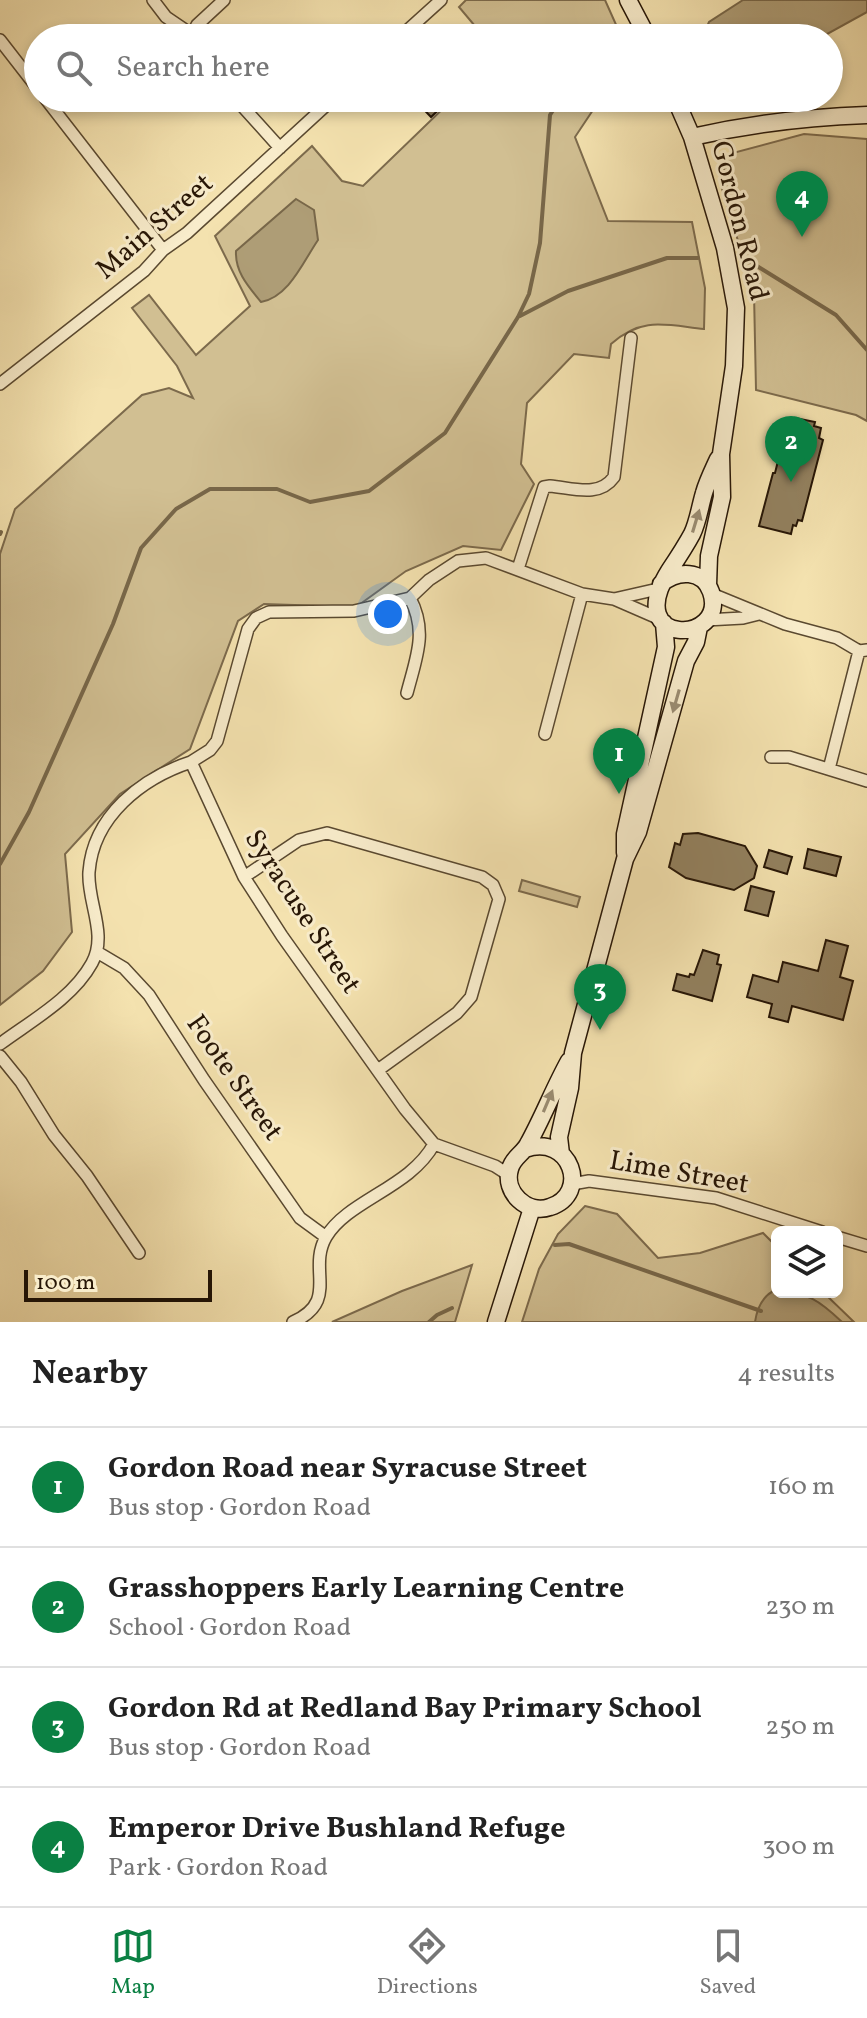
<!DOCTYPE html>
<html lang="en">
<head>
<meta charset="utf-8">
<style>
  body { margin:0; font-family:Vollkorn,serif; background:#f2f2f2; color:#222 }
  .controls { position:absolute; right:24px; bottom:24px; display:grid; overflow:hidden; border-radius:12px; box-shadow:0 4px 12px #0003 }
  .controls button { width:72px; height:72px; display:grid; place-items:center; padding:0; border:0; border-bottom:2px solid #e0e0e0; background:#fff; color:#222; font:40px sans-serif }
  .scale { position:absolute; left:24px; bottom:20px; width:188px; box-sizing:border-box; padding-left:8px; border:4px solid #271606; border-top:0; font-size:22px; line-height:28px; white-space:nowrap; color:#271606; -webkit-text-stroke:6px #f8eccb; paint-order:stroke }
  .you { position:absolute; left:388px; top:614px; width:28px; height:28px; margin:-20px; border:6px solid #fff; border-radius:50%; background:#1a73e8; box-shadow:0 0 0 12px #1a73e833 }
  .badge { display:grid; place-items:center; width:52px; height:52px; border-radius:50%; background:#0b8043; color:#fff; font-size:26px; font-weight:700 }
  .pin { position:absolute; translate:-50% -66px; filter:drop-shadow(0 2px 4px #0008) }
  .pin::after { content:''; position:absolute; top:42px; width:28px; height:24px; background:inherit; clip-path:polygon(0 0,100% 0,50% 100%) }
  .list { margin:0; padding:0; list-style:none }
  h2 { display:flex; justify-content:space-between; align-items:center; height:104px; margin:0; padding:0 32px; font-size:34px }
  h2 small { font-size:26px; font-weight:400; color:#767676 }
  .list li { display:grid; grid-template-columns:52px 1fr auto; gap:24px; align-items:center; box-sizing:border-box; height:120px; padding:0 32px; border-top:2px solid #e0e0e0 }
  .list b { display:block; font-size:30px; white-space:nowrap }
  .list p { margin:0; font-size:26px; white-space:nowrap; color:#767676 }
  .list em { font-size:26px; font-style:normal; color:#767676 }
  .icon { flex:none; width:44px; height:44px; fill:none; stroke:currentColor; stroke-width:2; stroke-linecap:round; stroke-linejoin:round }
  .map { position:relative; flex:none; width:867px; height:1322px; overflow:hidden }
  .search { position:absolute; background:#fff; box-shadow:0 4px 12px #0003; left:24px; right:24px; top:24px; height:88px; display:flex; align-items:center; gap:20px; box-sizing:border-box; padding:0 28px; border-radius:44px; color:#767676; font-size:30px }
  .sheet { height:584px; background:#fff }
  nav { display:flex; justify-content:space-around; align-items:center; box-sizing:border-box; height:112px; border-top:2px solid #e0e0e0; background:#fff; font-size:22px; color:#767676 }
  nav a { display:grid; justify-items:center; gap:4px }
  nav .on { color:#0b8043 }
  .map>svg:first-child { display:block }
  .green { fill:#d1bf92; stroke:#7c6a4c; stroke-width:2 }
  .water { fill:#ae9d76; stroke:#786749; stroke-width:2 }
  .lines { fill:none; stroke-linecap:round; stroke-linejoin:round }
  .stream { stroke:#786749; stroke-width:4 }
  .building { fill:#92805e; stroke:#271606; stroke-width:2 }
  .street-casing { stroke:#5a4930; stroke-width:14 }
  .secondary-casing { stroke:#271606; stroke-width:19 }
  .street { stroke:#f8eccb; stroke-width:11 }
  .secondary { stroke:#f8eccb; stroke-width:16 }
  .oneway { fill:#9a8c72 }
  .labels { text-anchor:middle; dominant-baseline:central; stroke-width:6; stroke-linejoin:round; paint-order:stroke }
  .street-label { font-size:28px; fill:#271606; stroke:#f8eccb }
</style>
</head>
<body>
<div class="map">
<svg width="867" height="1322" viewBox="0 0 867 1322">
  <rect width="100%" height="100%" fill="#f4e2af"/>
  <filter id="stains"><feTurbulence type="fractalNoise" baseFrequency=".0025" numOctaves="4"/><feColorMatrix values="0 0 0 0 .2 0 0 0 0 .09 0 0 0 0 .02 0 0 0 .5 -.17"/></filter>
  <radialGradient id="worn" r=".72"><stop offset=".6" stop-color="#630" stop-opacity="0"/><stop offset="1" stop-color="#630" stop-opacity=".3"/></radialGradient>
  <path class="green" d="M466,0H605L622,38H485L459,7Z
    M454,98H601L575,137L608,221L692,222L705,288L704,329C666,325 642,316 611,344L609,358L574,354L527,403L521,464L534,484L501,550L463,546L406,571L356,607L264,604L238,621L190,749L120,794L65,854L72,932L43,971L0,1005V554L15,509L142,395L169,388L193,398L177,366L132,308L149,295L196,355L250,306L215,236L312,146L342,181L363,186Z
    M804,134L867,139V421L856,415L756,390L754,293L720,182L729,154Z
    M522,880L580,897L577,907L519,891Z
    M585,1206L617,1214L658,1258L700,1253L763,1233L777,1247V1292H823L854,1322H522L539,1269L558,1234Z
    M472,1265L455,1322H332L402,1291Z"/>
  <path class="water" d="M743,0H867V12L820,38H702L709,22Z
    M296,199L314,210L318,240C303,262 289,297 261,302C248,286 235,272 236,251Z
    M777,1289V1292C808,1292 820,1301 842,1322H755C757,1308 763,1295 777,1289Z"/>
  <g class="lines">
    <path class="stream" d="M744,258L836,315L867,350
      M520,316L568,291L667,258H698
      M0,534L1,532
      M0,864L29,812L113,624L141,548L176,509L210,489H277L310,502L369,491L445,433L518,317L529,294L540,243L550,115L561,98
      M555,1245L569,1244L761,1311
      M429,1322L437,1315L452,1308"/>
  </g>
  <path class="building" d="M413,98H451L431,117Z
    M795,418L815,422L814,426L821,428L819,438L823,440L802,521L798,520L796,526L793,525L791,534L759,526L773,473H775L780,453L786,455Z
    M698,833L745,846L757,866L754,878L734,890L686,878L669,867L675,843L680,845L683,834Z
    M808,849L841,857L836,876L804,868Z
    M769,850L792,857L787,874L764,867Z
    M751,886L774,892L768,916L745,910Z
    M826,940L848,946L840,977L853,981L843,1020L792,1006L788,1022L769,1017L772,1004L747,997L753,975L778,982L783,962L818,971Z
    M703,950L719,955L717,964L721,965L712,1001L673,990L677,974L689,977L690,974L694,975Z"/>
  <g class="lines">
    <defs>
      <path id="street" d="M153,0L166,17L191,34
        M190,38L197,25L224,0
        M399,38L441,0
        M0,40L38,89
        M45,98L163,250
        M235,98L280,148
        M0,384L144,271L163,250L187,233L334,98
        M518,569L544,487L550,486C573,488 599,498 614,477L631,338
        M712,594L785,624L837,638L859,651L867,650
        M614,599L660,619
        M706,620L743,618L759,614
        M407,693C416,658 428,632 410,598
        M545,734L582,594
        M771,757H789L867,781
        M829,769L859,651
        M244,877L299,840L327,833L482,877L493,885L499,899L471,997L457,1013L378,1070
        M97,952L124,968L149,995L204,1080L300,1218L326,1237
        M0,1044C31,1021 73,998 92,963C108,934 87,902 89,872C93,816 142,778 191,762
        M0,1056L21,1082L54,1135L87,1176L139,1253
        M509,1175L495,1166L434,1144L405,1109L282,936L244,877L191,762L210,750L217,741L248,629L256,618L269,612L354,611L410,598L429,580L458,561L486,558L582,594L614,599L658,589
        M572,1184L589,1181L716,1198L822,1232
        M837,1237L867,1246
        M293,1322C340,1301 307,1270 326,1237C348,1200 410,1188 434,1144"/>
      <path id="secondary" d="M628,0L648,38
        M675,98L692,137L725,248L736,308L734,366L721,454L722,497L709,556L708,585
        M692,137C750,124 807,117 867,115
        M661,584C677,570 703,569 711,592C729,644 621,648 669,571C677,559 685,547 692,534C698,522 700,506 704,493C707,482 713,470 718,459
        M625,853V834L666,647L664,623
        M525,1149C571,1133 591,1194 550,1207C527,1215 503,1192 510,1169C513,1157 523,1154 528,1144C543,1117 554,1088 569,1061
        M561,1154L559,1137L570,1088L573,1053L625,859L638,832L686,661L696,642L699,627
        M496,1322L532,1208"/>
    </defs>
    <use href="#street" class="street-casing"/>
    <use href="#secondary" class="secondary-casing"/>
    <use href="#street" class="street"/>
    <use href="#secondary" class="secondary"/>
  </g>
  <defs><path id="oneway-solid" d="M-6-.8H1V-3.2L6.5 0L1 3.2V.8H-6Z" transform="scale(2)"/></defs>
  <g class="oneway">
    <use href="#oneway-solid" transform="translate(696 521) rotate(-73)"/>
    <use href="#oneway-solid" transform="translate(676 701) rotate(106)"/>
    <use href="#oneway-solid" transform="translate(548 1101) rotate(-67)"/>
  </g>
  <g class="labels">
    <g class="street-label">
      <text transform="translate(739 221) rotate(76)">Gordon Road</text>
      <text transform="translate(155 227) rotate(-41)">Main Street</text>
      <text transform="translate(302 912) rotate(57)">Syracuse Street</text>
      <text transform="translate(234 1078) rotate(55)">Foote Street</text>
      <text transform="translate(679 1173) rotate(10)">Lime Street</text>
    </g>
  </g>
  <rect width="100%" height="100%" filter="url(#stains)"/>
  <rect width="100%" height="100%" fill="url(#worn)"/>
</svg>
<div class="controls">
<button><svg class="icon" aria-label="layers" viewBox="0 0 24 24"><path d="M12 4l9 5-9 5-9-5zM3 14l9 5 9-5"/></svg></button>
</div>
<div class="scale">100 m</div>
<div class="you"></div>
<div class="pin badge" style="left:619px;top:794px">1</div>
<div class="pin badge" style="left:791px;top:482px">2</div>
<div class="pin badge" style="left:600px;top:1030px">3</div>
<div class="pin badge" style="left:802px;top:237px">4</div>
<div class="search"><svg class="icon" aria-label="search" viewBox="0 0 24 24"><circle cx="10" cy="10" r="6"/><path d="M15 15l6 6"/></svg>Search here</div>
</div>
<section class="sheet">
<h2>Nearby<small>4 results</small></h2>
<ul class="list">
<li><span class="badge">1</span><div><b>Gordon Road near Syracuse Street</b><p>Bus stop · Gordon Road</p></div><em>160 m</em></li>
<li><span class="badge">2</span><div><b>Grasshoppers Early Learning Centre</b><p>School · Gordon Road</p></div><em>230 m</em></li>
<li><span class="badge">3</span><div><b>Gordon Rd at Redland Bay Primary School</b><p>Bus stop · Gordon Road</p></div><em>250 m</em></li>
<li><span class="badge">4</span><div><b>Emperor Drive Bushland Refuge</b><p>Park · Gordon Road</p></div><em>300 m</em></li>
</ul>
</section>
<nav>
<a class="on"><svg class="icon" aria-label="map" viewBox="0 0 24 24"><path d="M3 6l6-2 6 2 6-2v14l-6 2-6-2-6 2zM9 4v14M15 6v14"/></svg>Map</a>
<a><svg class="icon" aria-label="directions" viewBox="0 0 24 24"><path d="M12 3l9 9-9 9-9-9zM9 14v-3h6M13 9l2 2-2 2"/></svg>Directions</a>
<a><svg class="icon" aria-label="saved" viewBox="0 0 24 24"><path d="M7 4h10v16l-5-4-5 4z"/></svg>Saved</a>
</nav>
</body>
</html>
